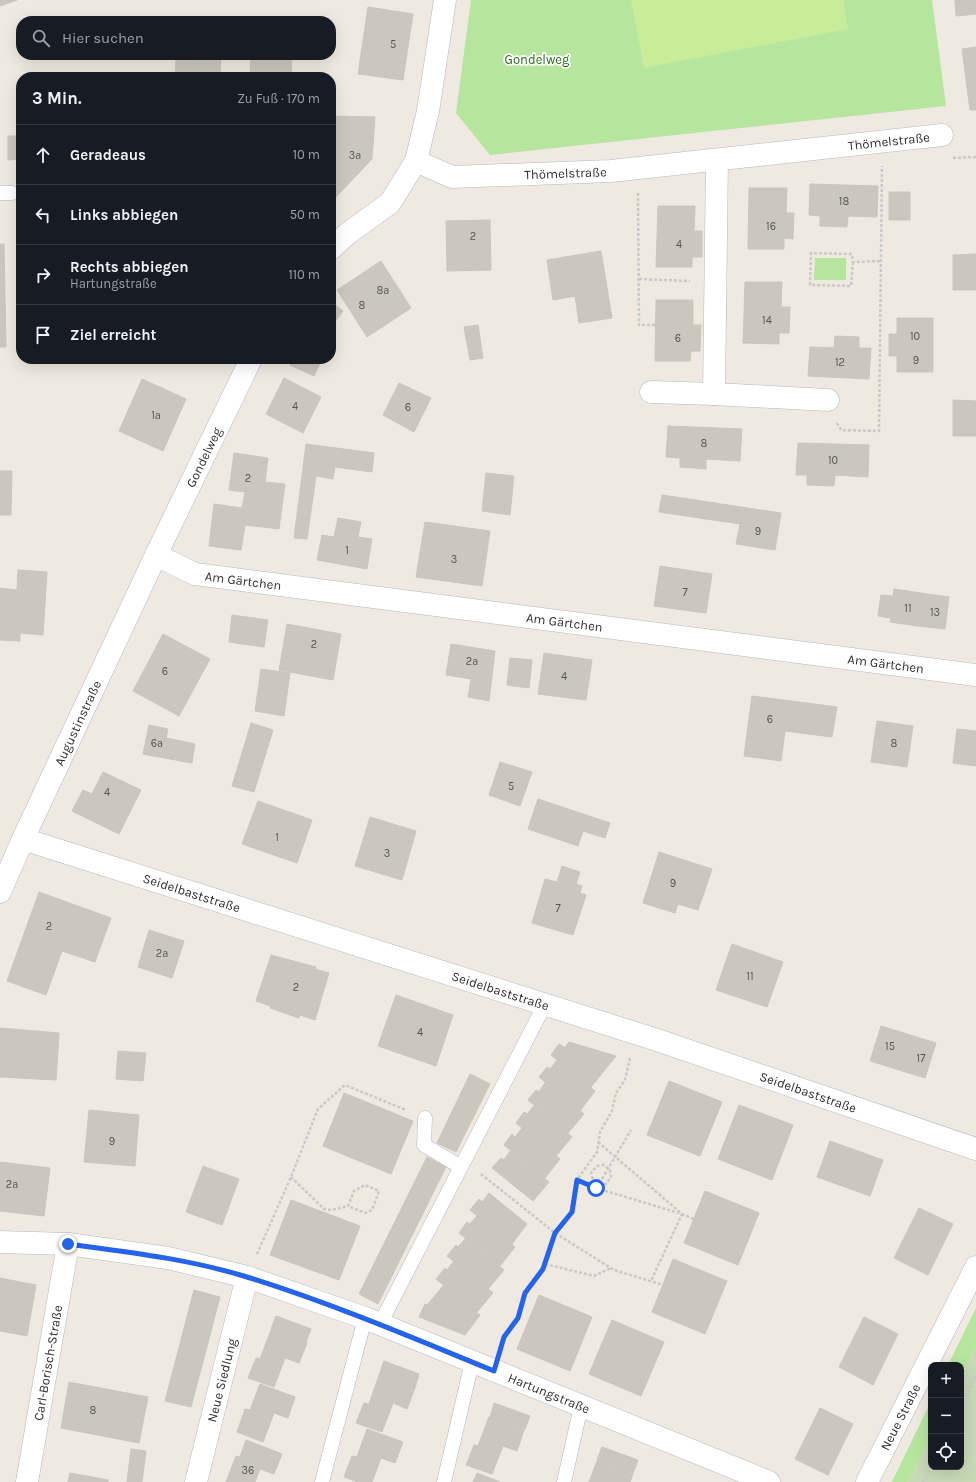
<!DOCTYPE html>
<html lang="de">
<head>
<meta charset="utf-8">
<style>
  body { margin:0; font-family:Karla,sans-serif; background:#242831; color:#f1f3f6 }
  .controls { position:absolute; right:12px; bottom:12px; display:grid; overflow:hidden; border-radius:8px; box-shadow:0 4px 16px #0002 }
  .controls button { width:36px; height:36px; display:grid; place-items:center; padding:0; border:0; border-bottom:1px solid #363941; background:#171b24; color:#f1f3f6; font:20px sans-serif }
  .stop { position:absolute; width:12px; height:12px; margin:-9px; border:3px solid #2563eb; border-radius:50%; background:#fff }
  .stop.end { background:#2563eb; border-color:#fff; box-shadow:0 1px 4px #0008 }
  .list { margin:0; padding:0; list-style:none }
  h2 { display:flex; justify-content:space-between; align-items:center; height:52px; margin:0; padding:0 16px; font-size:17px }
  h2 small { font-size:13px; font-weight:400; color:#9ea1a6 }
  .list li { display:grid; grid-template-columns:26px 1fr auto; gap:12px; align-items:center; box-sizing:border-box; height:60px; padding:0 16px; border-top:1px solid #363941 }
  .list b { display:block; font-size:15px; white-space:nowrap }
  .list p { margin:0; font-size:13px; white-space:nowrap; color:#9ea1a6 }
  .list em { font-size:13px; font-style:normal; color:#9ea1a6 }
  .icon { flex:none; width:22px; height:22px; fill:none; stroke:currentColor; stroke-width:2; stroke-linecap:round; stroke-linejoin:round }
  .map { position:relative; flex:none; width:976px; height:1482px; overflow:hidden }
  .search { position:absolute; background:#171b24; box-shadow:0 4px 16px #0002; left:16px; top:16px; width:320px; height:44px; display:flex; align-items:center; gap:10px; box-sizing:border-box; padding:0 14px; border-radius:16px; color:#9ea1a6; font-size:15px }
  .panel { position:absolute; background:#171b24; box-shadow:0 4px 16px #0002; left:16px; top:72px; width:320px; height:292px; border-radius:16px }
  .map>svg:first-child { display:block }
  .green { fill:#b6e59e }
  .cemetery { fill:#c8d9b8 }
  .pitch { fill:#c9ec9a }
  .building { fill:#cbc7bf; stroke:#cbc5ba }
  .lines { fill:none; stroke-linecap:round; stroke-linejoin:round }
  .lane-casing { stroke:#b4b7c1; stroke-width:15 }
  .street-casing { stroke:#b4b7c1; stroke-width:23 }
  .path { stroke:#c9c9c9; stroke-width:2.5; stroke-dasharray:3 2; stroke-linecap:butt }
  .lane { stroke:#fff; stroke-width:14 }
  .street { stroke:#fff; stroke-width:22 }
  .route { stroke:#2563eb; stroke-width:5 }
  .labels { text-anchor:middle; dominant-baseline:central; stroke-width:3.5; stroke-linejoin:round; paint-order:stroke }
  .number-label { font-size:11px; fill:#555452 }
  .park-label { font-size:13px; fill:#2c6e1b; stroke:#fff }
  .street-label { font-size:13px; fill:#2e2e2e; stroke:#fff }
</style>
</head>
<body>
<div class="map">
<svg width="976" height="1482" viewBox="0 0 976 1482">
  <rect width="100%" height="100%" fill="#efe9e1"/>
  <path class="green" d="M471,0H932L946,106L490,155L456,113Z
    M815,258H846V280H814Z
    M976,1308V1346L961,1376V1365H948Z
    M931,1401V1436L908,1482H892Z"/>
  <path class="cemetery" d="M976,1346V1482H908L931,1436V1467H961V1376Z"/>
  <path class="pitch" d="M631,0H843L848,29L644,68Z"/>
  <path class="building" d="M0,0H17L0,6Z
    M955,0H976V14L956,16Z
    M368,7L413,14L403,80L358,74Z
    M976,47V110H970L962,49Z
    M191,55H221L220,77H175L176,59L190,60Z
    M251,55H292L291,77H250Z
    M331,116L375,117L372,159L336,197L331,193Z
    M8,136H21V159L8,160Z
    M810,184L878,186L877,217L848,216L847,227L820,226V216L809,215Z
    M749,188H787L786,213H794L793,239L784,238V249H748Z
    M889,192H910V220H889Z
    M658,206H695L694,231H702V257H692V267H656Z
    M490,220L491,270L447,271L446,221Z
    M0,244H4L6,347H0Z
    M601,251L612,318L579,323L575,296L553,300L547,260Z
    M976,254V290H953V255Z
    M381,261L411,308L367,337L337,290Z
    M745,282H782L781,307H790L789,333H779V344L743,343Z
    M656,300H693V325H701L700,351H691L690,361H655Z
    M331,302L343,311L331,327Z
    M897,318H933V345H889V334H897Z
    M478,325L483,358L470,360L464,327Z
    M835,336L859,337V348H871L869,379L808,376L810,347L834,348Z
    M889,345H933V372H897V356H889Z
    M293,359H322L314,376L290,365Z
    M284,378L321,397L303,433L266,414Z
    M142,379L186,399L163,451L119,431Z
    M399,383L431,398L414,432L383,415Z
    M953,400L976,401V436H953Z
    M668,426L742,429L740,461L706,459V469L680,467V458L666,457Z
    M798,443L869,445L868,477L835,475L834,486L807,485V475H796Z
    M306,444L374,453L372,472L335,467L333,479L316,476L307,539L294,538Z
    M234,453L268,458L265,482L285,484L279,529L245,525L241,550L209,546L214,504L242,508L245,492L229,490Z
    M0,471H12L11,515H0Z
    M486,473L514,476L510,515L482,511Z
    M662,495L781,513L775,550L736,544L740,524L659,512Z
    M338,518L361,522L358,537L372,539L367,569L317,560L322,535L334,537Z
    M425,522L490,531L482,586L416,577Z
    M660,566L712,574L706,613L654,606Z
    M18,570L47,572L43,635L20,633V641L0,640V588L17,590Z
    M894,589L921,593L917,626L890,622L891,618L878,616L881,595L893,596Z
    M921,593L949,597L945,629L917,626Z
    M232,615L268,620L264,647L229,642Z
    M287,624L341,634L333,680L279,670Z
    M163,634L210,659L179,716L133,691Z
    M451,644L495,651L489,701L468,697L471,679L446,675Z
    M544,653L592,660L586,700L538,694Z
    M510,658L532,660L529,688L507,685Z
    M261,669L290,673L284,716L255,711Z
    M752,696L837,707L832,737L785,731L781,761L744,756Z
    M877,721L913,726L907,767L871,762Z
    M251,723L273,730L254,792L232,786Z
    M149,725L168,729L166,738L195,744L192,763L143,754Z
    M957,729L976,731V766L953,763Z
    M500,762L532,772L520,806L489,795Z
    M103,772L141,790L119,834L72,811L83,790L92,794Z
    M538,799L610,823L605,838L583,831L578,846L528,829Z
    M258,801L312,820L297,863L242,844Z
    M370,817L416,831L402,880L355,866Z
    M659,852L712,869L698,910L678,904L675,913L643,903Z
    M562,866L580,872L576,884L582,886L580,893L586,895L573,935L532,923L545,879L557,882Z
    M39,892L111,918L95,962L62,951L46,995L7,981Z
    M149,930L184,941L172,978L138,967Z
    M732,944L783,962L767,1007L716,990Z
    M271,955L316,967L315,969L329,973L315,1020L300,1015L299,1018L270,1008L271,1006L256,1001Z
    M396,995L453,1015L436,1066L378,1046Z
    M881,1026L936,1043L925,1078L870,1061Z
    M0,1028L59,1033L56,1080L0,1077Z
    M569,1042L616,1056L591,1087L551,1055L559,1044L565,1048Z
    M118,1051L146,1053L143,1081L116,1079Z
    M557,1060L595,1091L580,1111L539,1077L547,1067L550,1069Z
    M470,1074L490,1084L456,1152L437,1143Z
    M669,1081L722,1102L700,1156L647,1135Z
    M545,1083L584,1114L568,1133L528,1100L536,1090L539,1092Z
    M344,1093L413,1121L391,1174L323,1146Z
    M739,1105L793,1125L772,1180L718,1159Z
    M534,1106L572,1137L556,1156L516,1123L524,1112L527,1114Z
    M89,1110L139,1115L135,1166L84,1162Z
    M522,1128L560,1159L545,1178L504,1145L512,1134L515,1137Z
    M830,1141L883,1160L870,1196L817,1177Z
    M510,1151L549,1182L533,1201L492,1168L501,1158L504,1160Z
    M427,1157L446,1167L378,1304L359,1294Z
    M0,1162L50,1168L44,1216L0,1211Z
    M203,1166L239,1179L222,1225L186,1212Z
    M705,1191L759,1213L738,1265L684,1243Z
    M489,1193L527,1224L512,1244L470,1210L479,1199L482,1202Z
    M291,1200L360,1226L339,1280L270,1255Z
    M919,1208L953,1224L928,1275L894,1258Z
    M477,1216L515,1247L500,1266L459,1233L467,1222L470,1224Z
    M465,1239L504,1270L488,1289L447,1256L456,1245L458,1247Z
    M673,1259L727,1281L705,1334L652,1312Z
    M454,1261L493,1293L477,1312L436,1279L445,1268L447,1270Z
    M0,1278L36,1285L27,1336L0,1331Z
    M444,1285L480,1315L465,1335L419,1317L425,1304L427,1305Z
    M194,1290L220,1297L191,1407L165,1401Z
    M539,1295L592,1317L570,1371L517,1349Z
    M276,1316L311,1329L306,1342L271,1329Z
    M864,1317L898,1334L873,1385L839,1367Z
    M612,1320L664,1342L641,1396L589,1374Z
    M271,1330L307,1343L299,1363L285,1358L274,1387L248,1378L256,1358L260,1359Z
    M384,1361L419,1374L415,1388L379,1375Z
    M379,1375L415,1388L407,1409L393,1403L382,1432L356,1423L364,1403L369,1404Z
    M69,1382L148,1397L139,1443L61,1428Z
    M260,1384L295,1397L288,1418L274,1413L263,1442L237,1432L245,1409L250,1410Z
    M494,1403L530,1416L525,1429L490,1417Z
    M820,1408L853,1424L828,1475L795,1459Z
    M489,1417L524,1430L517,1451L503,1446L492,1474L466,1465L474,1445L478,1446Z
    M367,1429L403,1442L395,1463L381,1458L372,1482H358L344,1477L352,1456L357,1457Z
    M246,1440L282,1454L274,1474L260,1469L255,1482H226L236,1456L240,1457Z
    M602,1447L638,1460L633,1473L597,1460Z
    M131,1449L146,1451L142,1482H127Z
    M597,1461L633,1474L630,1482H589Z
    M70,1473L108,1480V1482H68Z
    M477,1473L500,1482H473Z"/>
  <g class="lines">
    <defs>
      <path id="lane" d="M0,193H12
        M425,1118L424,1145L461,1167
        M380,1324L545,1004
        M322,1482L365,1318
        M444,1482L472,1362
        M564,1482L581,1406"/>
      <g id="street">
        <path d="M717,160L714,394L828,400"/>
        <path id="s1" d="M416,161L452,177L611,171L942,135"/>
        <path d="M331,249L347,234L390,203L416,161L428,111L445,0"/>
        <path d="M651,392L714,394"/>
        <path id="s2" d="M156,555L195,574L976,675"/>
        <path id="s3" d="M23,839L657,1040L976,1149"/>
        <path id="s4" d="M0,892L23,839L156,555L251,359"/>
        <path id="s5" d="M0,1242L68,1244L168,1258L247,1277L365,1318L769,1482"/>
        <path id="s6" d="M27,1482L68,1244"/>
        <path id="s7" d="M196,1482L247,1277"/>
        <path id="s8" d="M867,1482L976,1267"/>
      </g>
    </defs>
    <use href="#lane" class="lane-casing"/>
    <use href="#street" class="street-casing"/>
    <path class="path" d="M953,158L976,157
      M638,193L639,325H655
      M853,262L851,286L810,285L811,253L852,254L853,262L882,261
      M639,279L690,281
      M837,423L841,430L879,431L882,166
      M598,1142L682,1214L651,1281
      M481,1174L555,1233L614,1270L663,1285
      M291,1177L324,1209L331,1210L348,1206L354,1191L365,1185L379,1191L372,1210L365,1213L348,1206
      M577,1180L596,1188L682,1214L694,1219
      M596,1188L599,1184H606L611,1177L610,1170L604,1165L597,1166L591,1173L594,1182L602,1179L631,1130
      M257,1254L291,1177L318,1109L345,1085L406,1110
      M545,1264L594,1276L611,1268
      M501,1347L504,1337L518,1318L525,1293L543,1269L555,1233L572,1212L577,1180L597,1152L600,1132L612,1111L616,1093L625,1080L630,1058
      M961,1406L976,1376
      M923,1482L931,1466"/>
    <use href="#lane" class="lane"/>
    <use href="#street" class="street"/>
  </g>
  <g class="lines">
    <path class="route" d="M68,1244C128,1252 189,1259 247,1277C331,1303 413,1338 494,1371L504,1337L518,1318L525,1293L543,1269L555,1233L572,1212L577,1180L596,1188"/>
  </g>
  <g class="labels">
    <g class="number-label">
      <text x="393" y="44">5</text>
      <text x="355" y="155">3a</text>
      <text x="844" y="201">18</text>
      <text x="771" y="226">16</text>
      <text x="473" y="236">2</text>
      <text x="679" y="244">4</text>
      <text x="383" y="290">8a</text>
      <text x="362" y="305">8</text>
      <text x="767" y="320">14</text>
      <text x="915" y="336">10</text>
      <text x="678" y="338">6</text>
      <text x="916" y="360">9</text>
      <text x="840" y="362">12</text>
      <text x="295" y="406">4</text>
      <text x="408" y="407">6</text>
      <text x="156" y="415">1a</text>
      <text x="704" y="443">8</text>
      <text x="833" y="460">10</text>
      <text x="248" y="478">2</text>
      <text x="758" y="531">9</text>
      <text x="347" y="550">1</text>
      <text x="454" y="559">3</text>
      <text x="685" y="592">7</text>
      <text x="908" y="608">11</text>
      <text x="935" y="612">13</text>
      <text x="314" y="644">2</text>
      <text x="472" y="661">2a</text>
      <text x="165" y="671">6</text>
      <text x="564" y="676">4</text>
      <text x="770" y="719">6</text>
      <text x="157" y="743">6a</text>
      <text x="894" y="743">8</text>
      <text x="511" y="786">5</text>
      <text x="107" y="792">4</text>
      <text x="277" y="837">1</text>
      <text x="387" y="853">3</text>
      <text x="673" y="883">9</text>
      <text x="558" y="908">7</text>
      <text x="49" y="926">2</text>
      <text x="162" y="953">2a</text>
      <text x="750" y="976">11</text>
      <text x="296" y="987">2</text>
      <text x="420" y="1032">4</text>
      <text x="890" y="1046">15</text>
      <text x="921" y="1058">17</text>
      <text x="112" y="1141">9</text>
      <text x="12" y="1184">2a</text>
      <text x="93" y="1410">8</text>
      <text x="248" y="1470">36</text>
    </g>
    <g class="park-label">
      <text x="537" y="59">Gondelweg</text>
    </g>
    <g class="street-label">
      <text stroke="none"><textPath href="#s1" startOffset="478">Thömelstraße</textPath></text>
      <text stroke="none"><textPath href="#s1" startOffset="153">Thömelstraße</textPath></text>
      <text stroke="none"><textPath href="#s4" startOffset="480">Gondelweg</textPath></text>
      <text stroke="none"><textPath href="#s2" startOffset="92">Am Gärtchen</textPath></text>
      <text stroke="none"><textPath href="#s2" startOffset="416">Am Gärtchen</textPath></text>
      <text stroke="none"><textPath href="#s2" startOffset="740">Am Gärtchen</textPath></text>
      <text stroke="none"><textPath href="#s4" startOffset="186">Augustinstraße</textPath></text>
      <text stroke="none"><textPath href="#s3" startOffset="177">Seidelbaststraße</textPath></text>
      <text stroke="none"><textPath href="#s3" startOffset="501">Seidelbaststraße</textPath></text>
      <text stroke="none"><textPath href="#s3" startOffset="825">Seidelbaststraße</textPath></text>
      <text stroke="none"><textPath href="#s6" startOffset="121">Carl-Borisch-Straße</textPath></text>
      <text stroke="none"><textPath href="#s7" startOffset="105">Neue Siedlung</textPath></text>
      <text stroke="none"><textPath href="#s5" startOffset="574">Hartungstraße</textPath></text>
      <text stroke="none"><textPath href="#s8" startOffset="73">Neue Straße</textPath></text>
    </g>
  </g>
</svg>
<div class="controls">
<button>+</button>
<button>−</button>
<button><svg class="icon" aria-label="locate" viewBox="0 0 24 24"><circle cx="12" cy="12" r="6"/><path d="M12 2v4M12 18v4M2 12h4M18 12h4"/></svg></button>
</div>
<div class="stop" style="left:596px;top:1188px"></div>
<div class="stop end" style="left:68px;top:1244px"></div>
<div class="search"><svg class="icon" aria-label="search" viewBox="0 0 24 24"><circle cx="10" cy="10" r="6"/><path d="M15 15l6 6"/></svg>Hier suchen</div>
<section class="panel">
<h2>3 Min.<small>Zu Fuß · 170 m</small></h2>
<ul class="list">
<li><svg class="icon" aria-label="ahead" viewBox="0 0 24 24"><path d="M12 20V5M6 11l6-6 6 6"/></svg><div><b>Geradeaus</b></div><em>10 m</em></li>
<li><svg class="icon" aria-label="left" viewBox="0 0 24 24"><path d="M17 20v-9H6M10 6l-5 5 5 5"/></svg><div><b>Links abbiegen</b></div><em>50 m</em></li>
<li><svg class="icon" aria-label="right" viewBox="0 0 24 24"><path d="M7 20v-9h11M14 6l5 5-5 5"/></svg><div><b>Rechts abbiegen</b><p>Hartungstraße</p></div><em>110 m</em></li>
<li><svg class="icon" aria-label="arrive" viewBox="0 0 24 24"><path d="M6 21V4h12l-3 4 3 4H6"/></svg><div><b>Ziel erreicht</b></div></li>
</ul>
</section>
</div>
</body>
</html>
